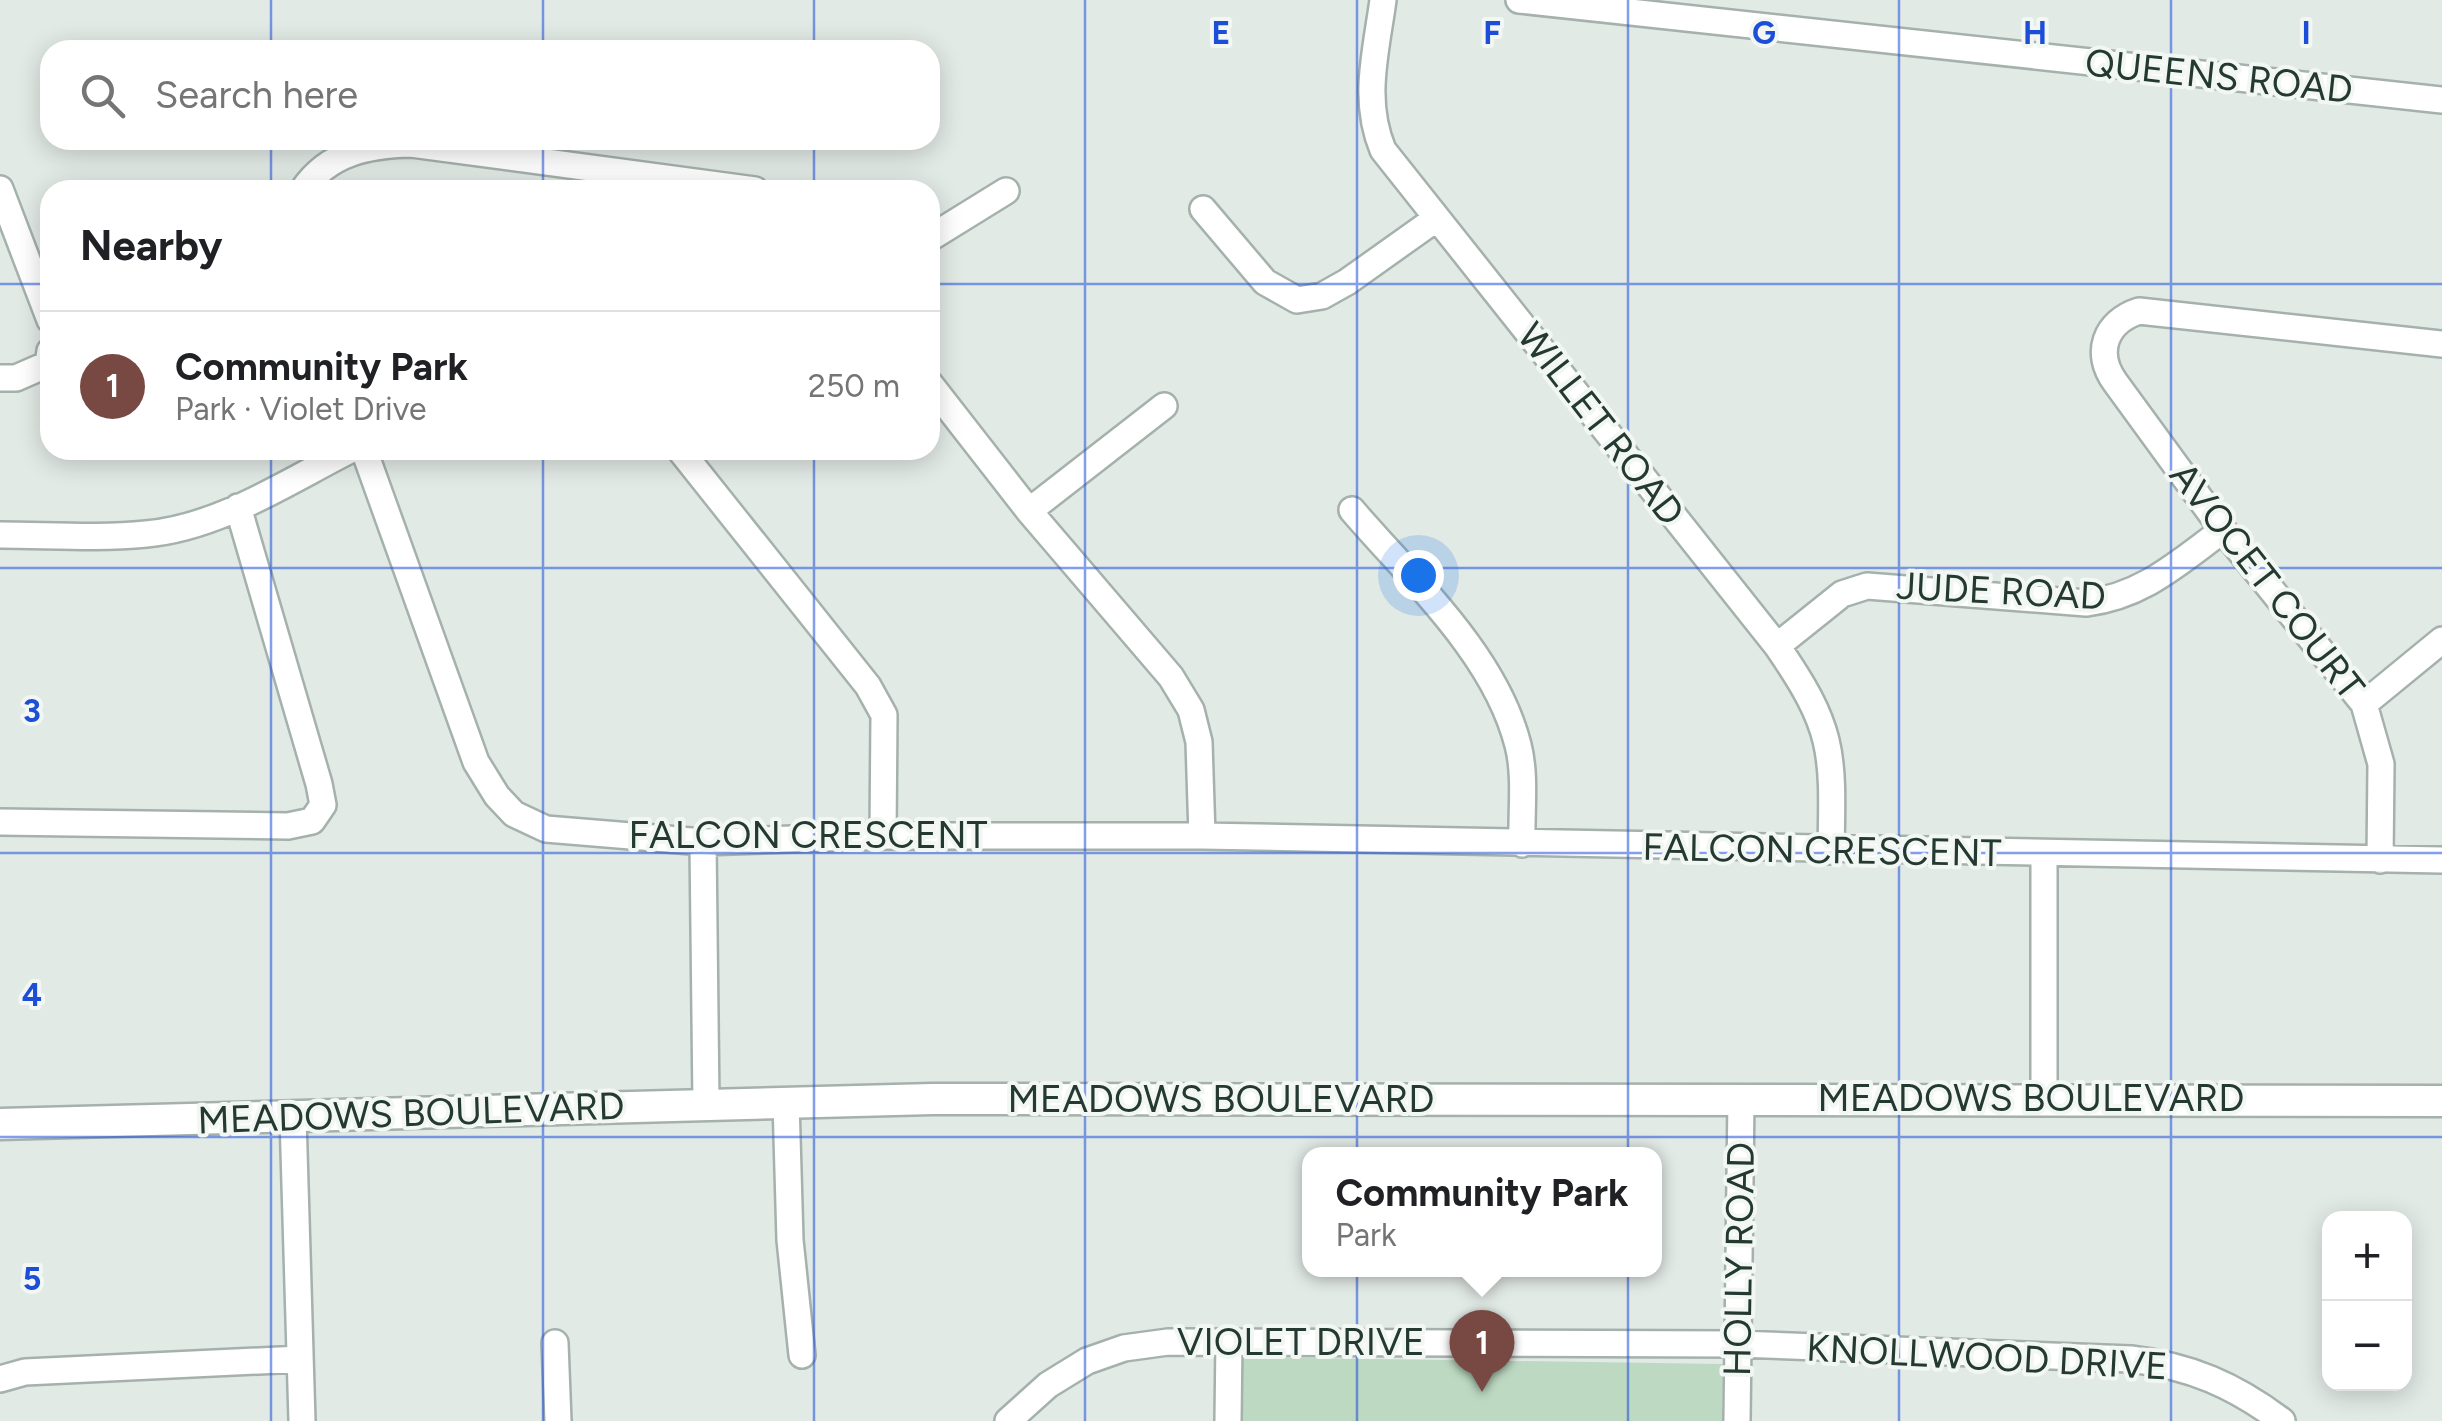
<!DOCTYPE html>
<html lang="en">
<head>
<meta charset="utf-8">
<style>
  body { margin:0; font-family:Figtree,sans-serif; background:#f2f2f2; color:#202124 }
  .controls { position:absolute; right:30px; bottom:30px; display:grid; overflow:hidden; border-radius:20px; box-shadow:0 5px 25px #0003 }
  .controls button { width:90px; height:90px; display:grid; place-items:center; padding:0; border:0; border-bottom:2px solid #e0e0e0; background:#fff; color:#202124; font:50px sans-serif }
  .you { position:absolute; left:1418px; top:575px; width:35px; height:35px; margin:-25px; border:8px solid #fff; border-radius:50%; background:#1a73e8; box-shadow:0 0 0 15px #1a73e833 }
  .badge { display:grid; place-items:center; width:65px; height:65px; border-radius:50%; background:#784942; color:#fff; font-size:32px; font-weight:700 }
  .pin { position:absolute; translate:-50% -82px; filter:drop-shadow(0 2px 5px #0008) }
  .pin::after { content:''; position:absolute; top:52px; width:35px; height:30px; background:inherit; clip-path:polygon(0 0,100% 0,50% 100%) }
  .popup { position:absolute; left:1302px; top:1147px; width:360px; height:130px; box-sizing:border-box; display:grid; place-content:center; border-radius:20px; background:#fff; filter:drop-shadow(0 2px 8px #0005); font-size:32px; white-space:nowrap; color:#757577 }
  .popup b { font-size:38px; color:#202124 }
  .popup::after { content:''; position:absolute; left:50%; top:100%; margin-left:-20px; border:20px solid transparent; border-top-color:#fff }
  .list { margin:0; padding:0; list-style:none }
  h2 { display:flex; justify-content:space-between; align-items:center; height:130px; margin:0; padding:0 40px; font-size:42px }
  h2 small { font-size:32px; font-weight:400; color:#757577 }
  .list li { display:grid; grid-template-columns:65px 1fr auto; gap:30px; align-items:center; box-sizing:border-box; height:150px; padding:0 40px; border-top:2px solid #e0e0e0 }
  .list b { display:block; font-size:38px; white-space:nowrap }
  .list p { margin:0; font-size:32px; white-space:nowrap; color:#757577 }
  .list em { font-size:32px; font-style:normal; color:#757577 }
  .icon { flex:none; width:55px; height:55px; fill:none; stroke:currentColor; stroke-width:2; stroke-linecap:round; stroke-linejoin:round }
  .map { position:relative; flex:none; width:2442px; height:1421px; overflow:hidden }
  .search { position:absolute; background:#fff; box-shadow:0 5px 25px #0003; left:40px; top:40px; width:900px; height:110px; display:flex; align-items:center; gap:25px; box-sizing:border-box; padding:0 35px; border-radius:30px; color:#757577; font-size:38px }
  .panel { position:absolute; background:#fff; box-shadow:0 5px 25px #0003; left:40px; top:180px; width:900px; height:280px; border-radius:30px }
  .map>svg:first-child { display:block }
  .green { fill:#bdd9c2 }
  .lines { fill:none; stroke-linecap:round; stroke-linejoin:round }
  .minor-casing { stroke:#a5b1ac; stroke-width:30 }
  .tertiary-casing { stroke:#a5b1ac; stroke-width:35 }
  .minor { stroke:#fff; stroke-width:25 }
  .tertiary { stroke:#fff; stroke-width:30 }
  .grid { fill:none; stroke:#1d4ed8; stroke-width:2.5; stroke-opacity:0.55 }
  .labels { text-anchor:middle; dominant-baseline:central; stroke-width:8; stroke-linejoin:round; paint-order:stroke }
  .street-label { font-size:38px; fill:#243931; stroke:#f2f7f4 }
  .grid-label { font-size:32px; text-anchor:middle; font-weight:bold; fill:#1d4ed8; stroke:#f2f7f4; stroke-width:8; stroke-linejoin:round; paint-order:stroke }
</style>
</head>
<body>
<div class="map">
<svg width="2442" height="1421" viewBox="0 0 2442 1421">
  <rect width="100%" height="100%" fill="#e2eae6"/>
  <path class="green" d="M1242,1357L1723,1364L1722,1421H1241Z"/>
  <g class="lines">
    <defs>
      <path id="minor" d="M1383,0C1376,52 1362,100 1383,150L1777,646C1835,730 1833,751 1831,851
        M1519,0L2442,100
        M0,189L50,320
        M303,190C329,152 369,145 411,144L755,190
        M1203,209L1265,282L1297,300L1322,296L1347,282L1437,218
        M930,238L1006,191
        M0,378H16L48,364L50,351
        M930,384L1029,511L1171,677L1191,710L1199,742L1202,836
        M364,450L476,762L497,796L514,814L546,829L703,842L883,836H1202L2442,860
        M680,450L868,686L884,715L883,836
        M1352,510C1412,580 1495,654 1518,745C1526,775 1521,813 1522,844
        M1029,511L1164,406
        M0,535C48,535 98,539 146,534C218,528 287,482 350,450
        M1777,646L1842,594L1867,586L2086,603C2143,596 2178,563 2223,530
        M2364,704L2442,640
        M0,822L288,826L312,821L323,805L319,784L238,507
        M703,842L706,1104
        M2380,860L2381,764L2364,704L2223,530L2115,382C2094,353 2105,322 2139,311L2442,344
        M2044,1097V855
        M786,1102L790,1240L802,1355
        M293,1117L302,1421
        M555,1343L558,1421
        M0,1379L25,1372L300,1359
        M1008,1421L1048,1385L1087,1361L1124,1348L1168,1342L1738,1344L2131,1359C2190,1366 2234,1385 2282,1421
        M1228,1421L1229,1340
        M1737,1421L1741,1098"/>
      <path id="tertiary" d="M0,1124L932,1099L2442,1101"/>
    </defs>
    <use href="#minor" class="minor-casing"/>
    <use href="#tertiary" class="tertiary-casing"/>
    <use href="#minor" class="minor"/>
    <use href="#tertiary" class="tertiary"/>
  </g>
  <path class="grid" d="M271,0V50M543,0V50M814,0V50M1085,0V1421M1357,0V1421M1628,0V1421M1899,0V1421M2171,0V1421M271,140V190M543,140V190M814,140V190M0,284H50M930,284H2442M271,450V1421M543,450V1421M814,450V1421M0,568H2442M0,853H2442M0,1137H2442"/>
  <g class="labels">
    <g class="street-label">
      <text transform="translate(2219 76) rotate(6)">QUEENS ROAD</text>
      <text transform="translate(1601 424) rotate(52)">WILLET ROAD</text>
      <text transform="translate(2267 581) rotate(52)">AVOCET COURT</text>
      <text transform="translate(2001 591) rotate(3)">JUDE ROAD</text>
      <text x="808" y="835">FALCON CRESCENT</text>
      <text transform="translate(1822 850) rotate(1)">FALCON CRESCENT</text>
      <text x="2031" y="1098">MEADOWS BOULEVARD</text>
      <text x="1221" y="1099">MEADOWS BOULEVARD</text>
      <text transform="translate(411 1113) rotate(-2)">MEADOWS BOULEVARD</text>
      <text transform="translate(1739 1259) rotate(-89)">HOLLY ROAD</text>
      <text x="1301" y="1342">VIOLET DRIVE</text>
      <text transform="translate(1987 1357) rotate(3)">KNOLLWOOD DRIVE</text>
    </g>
  </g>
  <g class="grid-label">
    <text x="1221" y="44">E</text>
    <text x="1492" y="44">F</text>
    <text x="1764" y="44">G</text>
    <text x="2035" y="44">H</text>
    <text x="2306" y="44">I</text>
    <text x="32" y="722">3</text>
    <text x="32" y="1006">4</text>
    <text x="32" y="1290">5</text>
  </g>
</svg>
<div class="controls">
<button>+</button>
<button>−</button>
</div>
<div class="you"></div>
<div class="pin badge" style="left:1482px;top:1392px">1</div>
<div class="popup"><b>Community Park</b>Park</div>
<div class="search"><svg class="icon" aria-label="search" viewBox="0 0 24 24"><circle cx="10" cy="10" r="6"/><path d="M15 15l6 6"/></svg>Search here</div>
<section class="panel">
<h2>Nearby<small></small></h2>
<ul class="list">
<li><span class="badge">1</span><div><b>Community Park</b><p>Park · Violet Drive</p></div><em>250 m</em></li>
</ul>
</section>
</div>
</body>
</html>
